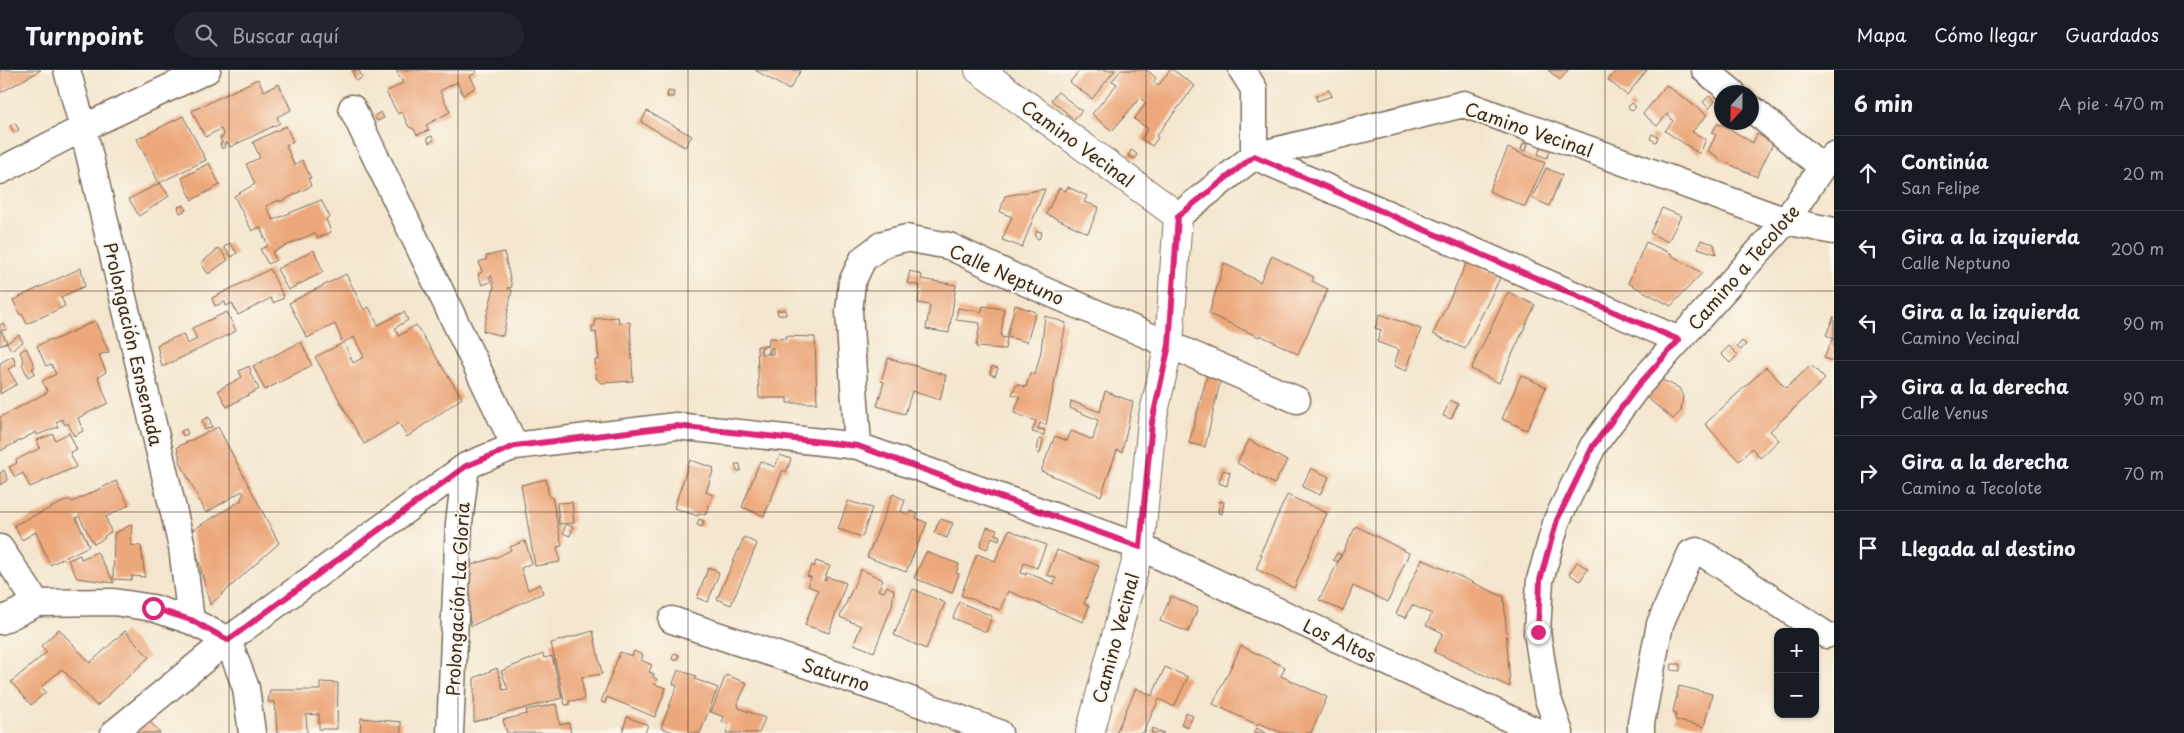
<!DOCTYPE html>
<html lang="es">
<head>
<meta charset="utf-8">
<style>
  body { margin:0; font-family:"Playpen Sans",sans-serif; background:#20242c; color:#f1f3f6 }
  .controls { position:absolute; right:15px; bottom:15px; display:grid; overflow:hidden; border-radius:10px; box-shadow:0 1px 4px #0004 }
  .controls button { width:45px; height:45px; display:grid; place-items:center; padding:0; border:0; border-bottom:1px solid #363941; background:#171b24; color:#f1f3f6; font:25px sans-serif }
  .compass { position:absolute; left:1714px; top:15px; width:45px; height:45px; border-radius:50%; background:#171b24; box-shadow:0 1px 4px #0004; rotate:202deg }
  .stop { position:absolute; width:15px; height:15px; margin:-11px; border:4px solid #db2777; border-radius:50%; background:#fff }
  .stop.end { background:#db2777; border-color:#fff; box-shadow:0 1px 5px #0008 }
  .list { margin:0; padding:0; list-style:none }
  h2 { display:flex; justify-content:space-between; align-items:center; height:65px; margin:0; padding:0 20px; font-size:21px }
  h2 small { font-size:16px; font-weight:400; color:#9ea1a6 }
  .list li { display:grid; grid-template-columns:32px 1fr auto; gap:15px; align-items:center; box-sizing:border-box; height:75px; padding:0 20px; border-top:1px solid #363941 }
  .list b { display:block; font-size:19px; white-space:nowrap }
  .list p { margin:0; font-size:16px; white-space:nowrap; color:#9ea1a6 }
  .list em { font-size:16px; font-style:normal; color:#9ea1a6 }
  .icon { flex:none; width:28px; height:28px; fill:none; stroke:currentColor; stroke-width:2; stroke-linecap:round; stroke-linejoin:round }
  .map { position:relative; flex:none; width:1834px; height:663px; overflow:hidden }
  header { display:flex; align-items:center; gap:30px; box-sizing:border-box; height:70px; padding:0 25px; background:#171b24; border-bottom:1px solid #363941 }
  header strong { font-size:24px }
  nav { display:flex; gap:28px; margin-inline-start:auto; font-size:18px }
  .search { width:350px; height:45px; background:#20242c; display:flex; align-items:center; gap:12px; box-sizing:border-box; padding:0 18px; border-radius:28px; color:#9ea1a6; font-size:19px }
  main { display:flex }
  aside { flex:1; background:#171b24 }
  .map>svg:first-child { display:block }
  .building { fill:#eca77a; fill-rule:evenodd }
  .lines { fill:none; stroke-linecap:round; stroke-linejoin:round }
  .street-casing { stroke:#7c6c5c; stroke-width:29 }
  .secondary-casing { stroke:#7c6c5c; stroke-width:30 }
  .street { stroke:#fff; stroke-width:26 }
  .secondary { stroke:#fff; stroke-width:28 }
  .route { stroke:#db2777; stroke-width:6 }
  .grid { fill:none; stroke:#3b2a1e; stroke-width:1; stroke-opacity:0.55 }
  .labels { text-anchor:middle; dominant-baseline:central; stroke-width:4; stroke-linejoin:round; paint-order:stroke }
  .street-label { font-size:18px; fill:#3b2a1e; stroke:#fbf7ec }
</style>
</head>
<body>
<header>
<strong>Turnpoint</strong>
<div class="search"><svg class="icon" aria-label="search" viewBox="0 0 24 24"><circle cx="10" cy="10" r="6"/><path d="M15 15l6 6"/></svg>Buscar aquí</div>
<nav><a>Mapa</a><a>Cómo llegar</a><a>Guardados</a></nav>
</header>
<main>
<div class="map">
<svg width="1834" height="663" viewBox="0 0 1834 663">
  <rect width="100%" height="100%" fill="#fbf7ec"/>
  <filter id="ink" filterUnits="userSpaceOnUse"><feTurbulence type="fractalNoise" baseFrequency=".02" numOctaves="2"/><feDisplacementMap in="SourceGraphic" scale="10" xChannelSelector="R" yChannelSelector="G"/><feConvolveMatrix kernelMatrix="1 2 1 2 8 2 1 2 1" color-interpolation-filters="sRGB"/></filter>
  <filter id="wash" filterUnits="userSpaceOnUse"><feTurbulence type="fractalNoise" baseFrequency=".0096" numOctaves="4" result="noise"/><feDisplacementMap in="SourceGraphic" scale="20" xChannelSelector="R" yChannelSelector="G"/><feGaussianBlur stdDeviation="1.12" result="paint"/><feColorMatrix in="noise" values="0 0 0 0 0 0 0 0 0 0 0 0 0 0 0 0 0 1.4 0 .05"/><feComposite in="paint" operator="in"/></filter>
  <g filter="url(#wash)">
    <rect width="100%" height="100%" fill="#f4e6ce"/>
    <g id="blocks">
      <path class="building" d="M0,0H41L0,23Z
        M359,0L362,8L356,11L352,1Z
        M396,0H476L477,2L470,6L476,17L463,25L457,12L440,21L450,42L426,55L429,60L417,65L414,59L409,57L402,42L398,44L386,22L403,13Z
        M755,0H801L789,20Z
        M1080,0H1115L1092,29L1070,12Z
        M1121,0H1147L1156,8L1153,12L1158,16L1170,0H1173L1195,16L1156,66L1158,68L1152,76L1141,69L1148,59L1134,49L1146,33L1140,28L1112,61L1092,44L1117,14L1112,11Z
        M1548,0H1568L1560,10Z
        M1617,0H1647L1627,25L1608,10Z
        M258,9L264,21L279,14L291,40L277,47L280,53L230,77L227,72L224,74L225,77L222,79L220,74L222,73L220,68L224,66L221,59L205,67L192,41Z
        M1666,15L1707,45L1692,62L1706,69L1700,84L1665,61L1673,51L1667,44L1657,56L1643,44Z
        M1329,20L1332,26L1317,31L1316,26Z
        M668,21L674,22L673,27H667Z
        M1058,22L1082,41L1074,49L1051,30Z
        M1709,26L1715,31L1709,39L1703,32Z
        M1632,33L1636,37L1632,41L1628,37Z
        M647,41L692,66L685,77L641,52Z
        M381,42L384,48L377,51L374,46Z
        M183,46L206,90L159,113L137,69Z
        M15,53L19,60L14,63L10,56Z
        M1717,54L1725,56L1753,73L1757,64L1773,73L1757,107L1718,89V87L1708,81L1716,65L1712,63Z
        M286,56L293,72L286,75L294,95L302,90L311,108H308L311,116L280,132L279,130L266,136L273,150L321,130L330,147L326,149L331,162L318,168L315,163L272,182L276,190L268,194L260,179L268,176L260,157L252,161L234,126L255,114L246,94L260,88L253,72Z
        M1652,64L1658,67L1656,72L1650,69Z
        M432,66L434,70L429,73L427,68Z
        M1523,73L1528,74L1526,81L1521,80Z
        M1542,75L1551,79L1547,88L1538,84Z
        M1508,78L1545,93L1525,137L1489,121Z
        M1131,80L1137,84L1135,89L1128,86Z
        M209,93L220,115L192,130L182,108Z
        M1546,98L1562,105L1549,136L1532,128Z
        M160,113L169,126L139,146L129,129Z
        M1068,117L1087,126L1084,132L1099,137L1088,163L1046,144L1059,118L1065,121Z
        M1045,119L1022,177L1002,170L1012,147L1000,142L1005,126Z
        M184,135L186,140L180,143L178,137Z
        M1662,138L1681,146L1668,172L1650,163Z
        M1037,161L1042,162L1039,169L1035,167Z
        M1701,170L1714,174L1716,184L1698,178Z
        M1646,172L1672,184L1671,185L1702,203L1671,236L1628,213Z
        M230,173L237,183L232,187L224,177Z
        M219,178L228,190L208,204L201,193Z
        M314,180L323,202L288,220L277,199Z
        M504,182L512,217L507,218L512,220L503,266L483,261L494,217L491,205L489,206L491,212L482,215L478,204L482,202L479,192L487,189L486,186Z
        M1272,186L1314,207L1312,211L1328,219L1298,284L1260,265L1259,267L1209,244L1224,193L1260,212Z
        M1468,190L1501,206L1465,279L1433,264Z
        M81,198L85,216L61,227L65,236L27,254L22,244L20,245L13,230Z
        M270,199L284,228L273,233L271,228L238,245L232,233L226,236L225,232L215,236L212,228Z
        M910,201L922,205L921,209L956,215L949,263L926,259L930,235L918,233L920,216L907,213Z
        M346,204L364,240L369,237L378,255L404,242L408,250L395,258L399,266L416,255L462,328L407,367L399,353L364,374L315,287L343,273L335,254L307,268L289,233ZM354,267L364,287L353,293L344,272Z
        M1508,222L1535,235L1499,313L1471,299Z
        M1015,235L1036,242L1027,272L1007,267Z
        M983,236L1004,239L1001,267L1007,268L1005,279L976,277L980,253L956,250L958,238L982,242Z
        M777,240H786V245H778Z
        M227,242L236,261L162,297L157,275L183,264L187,274L197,269L192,258Z
        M1380,244L1421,259L1406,301L1394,296L1399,280L1377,272L1381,260L1375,258Z
        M1045,246L1066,253L1046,355L1040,353L1038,359L1045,360L1044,365L1032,362L1036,351L1014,343L1020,327L1012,324L1017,314L1026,317L1030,303L1035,305L1041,281Z
        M1834,246V292L1824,288L1833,268L1826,265Z
        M618,247L619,253L630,252L633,311L601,313L596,308L595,290H599L596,262L592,263V256H595V249Z
        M95,251L109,282L99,285L106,302L98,307L108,333L78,348L83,361L74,366L68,353L65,355L62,349L56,352L58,357L37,365L36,362L0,381V347L48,322L42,311L56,304L51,294L46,296L37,276L51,269L52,271Z
        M3,253L7,259L1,261L7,272L0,276V255Z
        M19,265L23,272L11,280L7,273Z
        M786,266L815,267L817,333H787V328H759L757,276H767L761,278V284H773V278H770V283H768L769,268L786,269Z
        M1742,271L1746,274L1741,280L1737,277Z
        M301,272L312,295L265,320L253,296Z
        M1729,276L1738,285L1730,293L1721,284Z
        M26,278L35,297L32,298L35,303L28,307L22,294L24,292L20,282Z
        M13,286L16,295L8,299L17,314L0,324V293Z
        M888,288L946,305L940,330L912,321L905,344L877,336L884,312L881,311Z
        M1811,295L1825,309L1770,361L1779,370L1760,388L1752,378L1739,391L1705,354L1766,297L1786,318Z
        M249,296L251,302L250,303L259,319L227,337L218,320L242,307L239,301Z
        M992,296L998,298L995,306L990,304Z
        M1208,302L1221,308L1205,377L1189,373Z
        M1521,305L1546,317L1527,360L1502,349Z
        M1662,310L1679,318L1683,326L1681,341L1673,349L1645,326Z
        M1105,321L1133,332L1122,382L1117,380L1101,426L1041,401L1055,366L1067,371L1071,361L1093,370L1098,350L1070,338L1071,331L1100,342Z
        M1450,330L1458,334L1451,349L1443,346Z
        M209,347L212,357L205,360L202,350Z
        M218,357L279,473L210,535L191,461L242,430L241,428L244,424L242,421L206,443L181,394L177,377Z
        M186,359L188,364L183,366L181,361Z
        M69,363L77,380L70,382L76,397L30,417L23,403L15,407L9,397L17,393L16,390L40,378L37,370L53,364L55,370Z
        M1039,369L1043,370L1040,384L1037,383Z
        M1249,370L1287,391L1274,414L1237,393Z
        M780,385L791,389L786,402L783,400L764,446L742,437L760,391L775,397Z
        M690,390L714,398L706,422L713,425L705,445L699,443L698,446L674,438Z
        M735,394H740L741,401H737Z
        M1311,398L1329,407L1320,425L1302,417Z
        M4,400L8,410L0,415V403Z
        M1223,400L1230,402L1227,416L1219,413Z
        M546,409L549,427H552L562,476L557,477L560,492L535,496L521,415Z
        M116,411L129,435L106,447L111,462L104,466L105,468L94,474L79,446L76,448L89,476L50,495L36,462L22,470L14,455L70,429L72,432Z
        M893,424L905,430L901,441L909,445L910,441L918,444L916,448L927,453L906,502L867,487Z
        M1287,425L1327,443L1294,518L1256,499L1262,485L1260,484Z
        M848,431L872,438L862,467L838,459Z
        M1220,431L1224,432L1222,444L1218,443Z
        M572,432L574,453L559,454L557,433Z
        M699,449L704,451L702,457L697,455Z
        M940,449L953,453L947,468L934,463Z
        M132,454L131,475L141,476L145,507L132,506V510L113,509L114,464Z
        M566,454L573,457L570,466L563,463Z
        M1356,456L1409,483L1388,532L1353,516L1343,541L1319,530Z
        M987,457L997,460L995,464L1000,466L999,470L992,467L987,479L980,476Z
        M1009,460L1046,475L1037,498L1024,493L1021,503L1026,505V502L1054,514L1056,508L1047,505L1057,480L1099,496L1084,534L1089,536L1083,552L1008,521L1000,540L961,525L977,484L995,491Z
        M744,467L757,474L731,535L717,529Z
        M525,471L532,493L521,498L528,520L540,514L543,523L471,556L458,497L470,493L471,495L497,487L511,480L510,477Z
        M97,482L114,513L77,508L68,490L80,485L81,489Z
        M926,482L959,494L956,503L959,504L952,523L914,508Z
        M1337,483L1341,485L1337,492L1333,490Z
        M1422,489L1504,527L1510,617L1434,582L1443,563L1426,555L1432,544L1412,535L1406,548L1396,544Z
        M816,491L830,496L824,510L826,511L827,507L846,513L829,563L805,555L818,520L808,516L811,507L807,506L812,495L814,497Z
        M1577,492L1588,499L1580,511L1569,504Z
        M708,498L714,499L719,503L708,532L697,528Z
        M861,499L883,510L878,520L884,522L887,516L894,520L892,536L874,582L854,574L861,556L840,547Z
        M913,519L945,533L926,579L894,565Z
        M1171,526L1198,538L1188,562L1160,551Z
        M959,532L992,546L986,562L953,548Z
        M59,559L90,593L125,561L149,587L97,636L62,599L41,617L46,622L31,635L11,612L47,582L41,576Z
        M593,561L602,604L582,607L584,630L569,631V635H565L551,573Z
        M1241,576L1285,597L1281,606L1327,627L1311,663H1282L1259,653L1258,655L1213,634Z
        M634,581L643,585L641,590L652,595L649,602L654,604L653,607L657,609L654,614L666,618L655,647L607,627L605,633L601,632L620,582L632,586Z
        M674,583L679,585L676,591L672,589Z
        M543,584L544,588L552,586L562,628L474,652V608L497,598L503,620L508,619L501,601Z
        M1672,594H1680V601L1671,600Z
        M1165,597L1188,607L1174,637L1159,629L1143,663H1116L1136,618L1152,626Z
        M678,600L696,606L695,609L718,618L700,663H677L661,658L677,616L673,614Z
        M726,605L747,613L738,633L739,638L765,648L759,663H726L729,655L722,652L724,647L711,642Z
        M320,612L338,613L337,659H319V644L306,645L307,663H277L275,632H268L270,620H320Z
        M1679,616L1712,624L1704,657L1675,650L1676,643L1673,642Z
        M556,634L560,655L569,653L571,663H507L503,650L527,644L526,640Z
        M1186,642L1193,646L1188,657L1181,654Z
        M146,647L160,663H126Z
        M627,647L648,655L645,663H622Z
        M361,648L401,652V663H360Z
        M1153,658L1164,663H1151Z
        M1257,658L1266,663H1254Z"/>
    </g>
  </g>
  <g filter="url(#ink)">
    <use href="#blocks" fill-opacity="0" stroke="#7c6c5c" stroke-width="1"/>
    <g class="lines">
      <defs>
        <path id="street" d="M67,0L83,58L182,477L191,551
          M1242,0L1254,19V86L1679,270
          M1705,0L1732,22
          M352,38L515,376
          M1752,39L1822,97
          M0,101L83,58L207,0
          M1178,146L1254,86L1464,34L1786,151L1834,161
          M858,376L849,242L852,212L863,189L883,174L906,168L949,176L1027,213L1297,330
          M0,478L37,533
          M672,550L897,625L999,663
          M0,551L37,533L114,532L153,538L191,551L228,570
          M228,570L246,618L252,663
          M114,663L228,570L466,396L515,376L676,356L858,376L1140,477L1540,663
          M450,663L459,453L466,396
          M1560,663L1547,626L1537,562L1540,510L1557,450L1593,376L1637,317L1786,151L1822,97L1834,85
          M1641,663V653L1660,554L1691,483L1697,481L1704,484L1826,565"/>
        <path id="secondary" d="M979,0L1178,146L1169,275L1152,351L1140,477L1090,663"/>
      </defs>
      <use href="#street" class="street-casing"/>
      <use href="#secondary" class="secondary-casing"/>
      <use href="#street" class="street"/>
      <use href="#secondary" class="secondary"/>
    </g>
  </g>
  <g class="lines" filter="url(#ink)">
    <path class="route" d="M153,538L191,550L228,570L466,396L515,376L676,356L858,376L1140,477L1152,352L1169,275L1178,146L1254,86L1679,270L1637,317L1593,376L1557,450L1540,510L1538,562"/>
  </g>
  <path class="grid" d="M229,0V663M458,0V663M688,0V663M917,0V663M1146,0V663M1376,0V663M1605,0V663M0,221H1834M0,442H1834"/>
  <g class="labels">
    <g class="street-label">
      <text transform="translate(1529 59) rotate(19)">Camino Vecinal</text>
      <text transform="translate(1078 73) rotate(36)">Camino Vecinal</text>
      <text transform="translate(1743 197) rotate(-49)">Camino a Tecolote</text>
      <text transform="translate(1007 204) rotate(24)">Calle Neptuno</text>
      <text transform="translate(134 274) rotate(77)">Prolongación Esnsenada</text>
      <text transform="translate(457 529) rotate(-87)">Prolongación La Gloria</text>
      <text transform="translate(1115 568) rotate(-75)">Camino Vecinal</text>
      <text transform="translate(1340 570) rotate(25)">Los Altos</text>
      <text transform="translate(836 604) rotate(18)">Saturno</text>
    </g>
  </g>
</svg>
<div class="controls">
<button>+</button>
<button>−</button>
</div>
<svg class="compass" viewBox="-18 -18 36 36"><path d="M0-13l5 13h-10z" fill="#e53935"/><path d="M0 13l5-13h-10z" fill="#9ea1a6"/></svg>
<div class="stop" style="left:153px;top:538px"></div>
<div class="stop end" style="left:1538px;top:562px"></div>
</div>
<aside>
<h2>6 min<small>A pie · 470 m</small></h2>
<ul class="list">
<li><svg class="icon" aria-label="ahead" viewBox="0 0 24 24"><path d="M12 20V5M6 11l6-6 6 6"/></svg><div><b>Continúa</b><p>San Felipe</p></div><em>20 m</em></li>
<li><svg class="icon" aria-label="left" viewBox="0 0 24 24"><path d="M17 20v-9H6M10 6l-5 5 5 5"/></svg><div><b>Gira a la izquierda</b><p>Calle Neptuno</p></div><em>200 m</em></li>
<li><svg class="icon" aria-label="left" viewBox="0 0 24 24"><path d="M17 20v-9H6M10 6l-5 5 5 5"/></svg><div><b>Gira a la izquierda</b><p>Camino Vecinal</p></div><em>90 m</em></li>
<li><svg class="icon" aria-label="right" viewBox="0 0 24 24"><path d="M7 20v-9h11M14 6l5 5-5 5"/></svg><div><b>Gira a la derecha</b><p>Calle Venus</p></div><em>90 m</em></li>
<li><svg class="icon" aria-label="right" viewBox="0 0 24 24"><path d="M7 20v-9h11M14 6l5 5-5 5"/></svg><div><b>Gira a la derecha</b><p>Camino a Tecolote</p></div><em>70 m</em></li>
<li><svg class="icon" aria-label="arrive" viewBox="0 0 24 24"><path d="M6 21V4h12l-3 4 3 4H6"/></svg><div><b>Llegada al destino</b></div></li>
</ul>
</aside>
</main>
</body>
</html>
